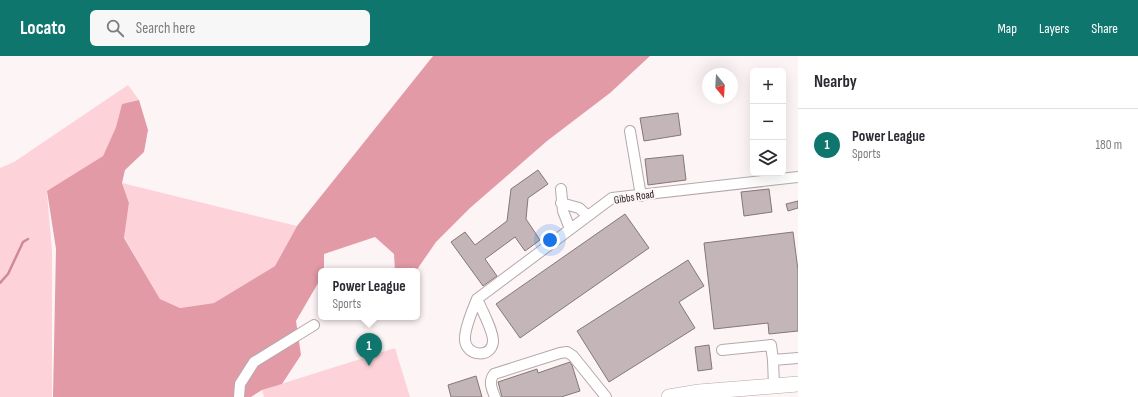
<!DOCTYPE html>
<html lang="en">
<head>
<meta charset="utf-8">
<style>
  body { margin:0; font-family:"Sofia Sans Condensed",sans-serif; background:#f7f7f7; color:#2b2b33 }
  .controls { position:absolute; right:12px; top:12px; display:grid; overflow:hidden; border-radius:6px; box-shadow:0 4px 16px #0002 }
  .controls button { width:36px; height:36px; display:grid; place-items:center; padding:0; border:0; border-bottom:1px solid #e1e1e2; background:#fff; color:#2b2b33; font:20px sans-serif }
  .compass { position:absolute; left:702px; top:12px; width:36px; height:36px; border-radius:50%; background:#fff; box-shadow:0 4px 16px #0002; rotate:162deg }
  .you { position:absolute; left:550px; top:184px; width:14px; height:14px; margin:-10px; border:3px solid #fff; border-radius:50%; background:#1a73e8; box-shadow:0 0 0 6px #1a73e833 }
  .badge { display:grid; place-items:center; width:26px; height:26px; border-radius:50%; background:#0f766e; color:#fff; font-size:13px; font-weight:700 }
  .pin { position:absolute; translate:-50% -33px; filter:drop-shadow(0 1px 2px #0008) }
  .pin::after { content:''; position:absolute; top:21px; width:14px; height:12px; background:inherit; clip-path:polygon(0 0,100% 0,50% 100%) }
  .popup { position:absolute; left:318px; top:212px; width:102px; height:52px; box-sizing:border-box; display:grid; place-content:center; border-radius:6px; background:#fff; filter:drop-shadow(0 1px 3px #0005); font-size:13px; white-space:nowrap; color:#7c7c81 }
  .popup b { font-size:15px; color:#2b2b33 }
  .popup::after { content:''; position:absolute; left:50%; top:100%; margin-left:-8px; border:8px solid transparent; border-top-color:#fff }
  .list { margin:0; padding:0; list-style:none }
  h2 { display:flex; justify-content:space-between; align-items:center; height:52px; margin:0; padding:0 16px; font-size:17px }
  h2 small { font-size:13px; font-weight:400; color:#7c7c81 }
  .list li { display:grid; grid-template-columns:26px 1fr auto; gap:12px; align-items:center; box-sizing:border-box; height:72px; padding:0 16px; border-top:1px solid #e1e1e2 }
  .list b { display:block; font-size:15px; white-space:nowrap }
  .list p { margin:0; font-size:13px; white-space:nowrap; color:#7c7c81 }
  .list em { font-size:13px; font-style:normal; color:#7c7c81 }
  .icon { flex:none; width:22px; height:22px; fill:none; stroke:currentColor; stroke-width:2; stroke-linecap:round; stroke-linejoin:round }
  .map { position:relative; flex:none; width:798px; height:341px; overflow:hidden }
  header { display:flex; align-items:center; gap:24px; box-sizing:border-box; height:56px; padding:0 20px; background:#0f766e; color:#fff }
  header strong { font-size:19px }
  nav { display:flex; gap:22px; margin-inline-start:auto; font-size:14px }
  .search { width:280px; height:36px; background:#f7f7f7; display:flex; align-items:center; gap:10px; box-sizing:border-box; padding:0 14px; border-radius:6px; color:#7c7c81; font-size:15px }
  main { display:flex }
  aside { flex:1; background:#fff }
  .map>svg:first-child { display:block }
  .green { fill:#fdd3d9 }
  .forest { fill:#e39aa7 }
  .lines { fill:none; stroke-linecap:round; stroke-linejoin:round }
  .stream { stroke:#d08996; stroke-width:2.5 }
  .building { fill:#c4b6b8; stroke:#837778 }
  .minor-casing { stroke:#b6a8aa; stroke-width:12 }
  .highway-casing { stroke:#b6a8aa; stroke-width:16 }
  .minor { stroke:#fff; stroke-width:10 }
  .highway { stroke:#fff; stroke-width:15 }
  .labels { text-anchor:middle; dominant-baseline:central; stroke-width:4; stroke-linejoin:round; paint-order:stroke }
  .street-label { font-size:11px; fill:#262121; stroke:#fdf4f6 }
</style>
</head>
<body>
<header>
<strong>Locato</strong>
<div class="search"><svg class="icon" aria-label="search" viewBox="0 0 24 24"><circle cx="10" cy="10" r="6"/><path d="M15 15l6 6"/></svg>Search here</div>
<nav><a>Map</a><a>Layers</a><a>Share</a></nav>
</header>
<main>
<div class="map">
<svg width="798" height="341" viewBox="0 0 798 341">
  <rect width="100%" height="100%" fill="#fdf4f6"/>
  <path class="green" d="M128,29L139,44L122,48L116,71L103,100L47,137L52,195V341H0V112L14,106Z
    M122,127L297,170L275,210L214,247L180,252L160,243L124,181L129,147Z
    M395,292L410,341H264L262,334Z"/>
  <path class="forest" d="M433,0H650L610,37L547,85L470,152L436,186L416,215H395L394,198L375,181L324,198V215H321V222L296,265L301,299L282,328L262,334L251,341H53L56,193L47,135L103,100L116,71L122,48L139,44L148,74L144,96L125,114L122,127L129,147L124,182L160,243L180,252L214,247L275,210L297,170Z"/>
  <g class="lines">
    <path class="stream" d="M0,227L8,218L23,186L28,183"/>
  </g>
  <path class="building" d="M678,57L681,79L644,85L640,62Z
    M683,99L686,124L648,129L645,103Z
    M538,114L548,128L528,142L526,163L540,184L525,195L515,181L485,203L497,220L483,230L451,186L465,176L475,189L507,165L511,133Z
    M769,133L772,156L744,160L741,136Z
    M798,145V152L788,155L786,148Z
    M625,158L649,192L520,282L496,248Z
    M793,176L798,214V275L769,278L768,267L714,273L704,187Z
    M688,204L704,230L679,246L695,272L609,326L577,275Z
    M709,289L712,313L698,315L695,291Z
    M570,306L572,309L580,335L561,341H502L498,326L537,313L538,317Z
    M476,320L482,341H451L448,329Z"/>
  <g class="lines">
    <defs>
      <path id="minor" d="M630,75L641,140
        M561,133L563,155L570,173
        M561,147L579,152L588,160
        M477,243C473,253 464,273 465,284C466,300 491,303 493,286C494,276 481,252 477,243L612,142L798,121
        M722,294L771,289L773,304L774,330
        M773,304L798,302
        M239,341L240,328L254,306L314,269
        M495,341C492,333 488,326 494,318L560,297L567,296L573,300L606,341"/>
      <path id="highway" d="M669,341L699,336L798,328"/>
    </defs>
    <use href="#minor" class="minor-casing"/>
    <use href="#highway" class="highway-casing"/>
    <use href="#minor" class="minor"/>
    <use href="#highway" class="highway"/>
  </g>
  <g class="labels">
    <g class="street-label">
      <text transform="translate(634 141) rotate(-9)">Gibbs Road</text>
    </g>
  </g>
</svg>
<div class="controls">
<button>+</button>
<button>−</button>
<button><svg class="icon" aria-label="layers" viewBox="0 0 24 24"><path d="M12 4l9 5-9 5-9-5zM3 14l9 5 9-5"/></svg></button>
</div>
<svg class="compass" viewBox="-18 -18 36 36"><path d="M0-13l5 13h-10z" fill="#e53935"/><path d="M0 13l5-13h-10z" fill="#7c7c81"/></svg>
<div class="you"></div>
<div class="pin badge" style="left:369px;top:310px">1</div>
<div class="popup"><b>Power League</b>Sports</div>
</div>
<aside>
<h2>Nearby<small></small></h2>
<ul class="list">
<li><span class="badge">1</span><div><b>Power League</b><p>Sports</p></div><em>180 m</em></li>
</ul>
</aside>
</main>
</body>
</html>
